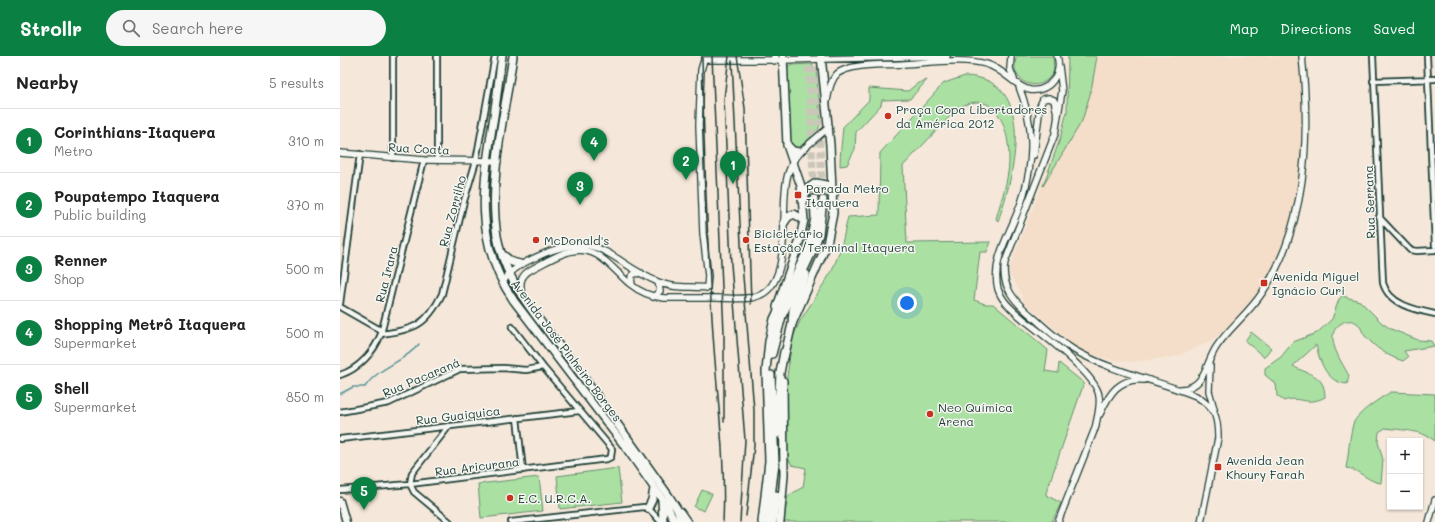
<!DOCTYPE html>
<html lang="en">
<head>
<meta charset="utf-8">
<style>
  body { margin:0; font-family:Mali,sans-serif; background:#f6f6f6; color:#222 }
  .controls { position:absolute; right:12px; bottom:12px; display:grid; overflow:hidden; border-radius:0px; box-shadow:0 1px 3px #0004 }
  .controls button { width:36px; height:36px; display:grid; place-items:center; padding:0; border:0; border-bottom:1px solid #e0e0e0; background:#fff; color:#222; font:20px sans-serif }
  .you { position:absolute; left:567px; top:247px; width:14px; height:14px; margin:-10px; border:3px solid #fff; border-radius:50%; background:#1a73e8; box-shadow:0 0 0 6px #1a73e833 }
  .badge { display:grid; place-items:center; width:26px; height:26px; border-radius:50%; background:#0b8043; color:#fff; font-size:13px; font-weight:700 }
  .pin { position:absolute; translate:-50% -33px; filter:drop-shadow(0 1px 2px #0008) }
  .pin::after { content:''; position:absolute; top:21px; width:14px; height:12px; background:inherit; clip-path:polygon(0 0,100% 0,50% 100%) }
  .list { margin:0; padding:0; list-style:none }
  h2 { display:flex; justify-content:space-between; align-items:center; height:52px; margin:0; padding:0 16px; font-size:17px }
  h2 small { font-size:13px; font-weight:400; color:#767676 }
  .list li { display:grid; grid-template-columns:26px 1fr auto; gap:12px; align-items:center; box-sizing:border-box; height:64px; padding:0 16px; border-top:1px solid #e0e0e0 }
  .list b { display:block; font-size:15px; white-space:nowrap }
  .list p { margin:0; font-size:13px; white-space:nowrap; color:#767676 }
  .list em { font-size:13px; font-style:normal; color:#767676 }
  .icon { flex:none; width:22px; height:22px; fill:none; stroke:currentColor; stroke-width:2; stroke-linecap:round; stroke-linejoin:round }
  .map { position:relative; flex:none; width:1095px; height:466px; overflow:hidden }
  header { display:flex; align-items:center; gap:24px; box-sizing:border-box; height:56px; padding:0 20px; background:#0b8043; color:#fff }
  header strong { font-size:19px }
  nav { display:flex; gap:22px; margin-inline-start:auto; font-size:14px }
  .search { width:280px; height:36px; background:#f6f6f6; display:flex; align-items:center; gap:10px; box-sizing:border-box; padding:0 14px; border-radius:22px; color:#767676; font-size:15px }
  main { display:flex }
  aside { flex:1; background:#fff }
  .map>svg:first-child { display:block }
  .built { fill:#f4dec9 }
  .green { fill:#abe0a3; stroke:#658e6c }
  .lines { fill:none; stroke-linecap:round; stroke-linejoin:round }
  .stream { stroke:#599399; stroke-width:1.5 }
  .tertiary-tunnel { stroke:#cac6b9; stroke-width:5.5; stroke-dasharray:5.5 3; stroke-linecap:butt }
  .trunk-tunnel { stroke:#cac6b9; stroke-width:7; stroke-dasharray:7 3.5; stroke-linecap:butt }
  .minor-casing { stroke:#1f3d34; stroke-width:8 }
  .tertiary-casing { stroke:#1f3d34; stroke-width:8 }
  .secondary-casing { stroke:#1f3d34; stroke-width:9 }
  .primary-casing { stroke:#1f3d34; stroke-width:10 }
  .trunk-casing { stroke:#1f3d34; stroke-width:10 }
  .minor { stroke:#f6f6f2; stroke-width:4.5 }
  .tertiary { stroke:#f6f6f2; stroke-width:5.5 }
  .secondary { stroke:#f6f6f2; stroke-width:6 }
  .primary { stroke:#f6f6f2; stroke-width:7 }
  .trunk { stroke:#f6f6f2; stroke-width:7 }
  .rail { stroke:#1f3d34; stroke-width:1.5 }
  .poi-dot { fill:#c8321e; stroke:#f6f6f2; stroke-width:1.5 }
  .labels { text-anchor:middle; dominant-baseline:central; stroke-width:3; stroke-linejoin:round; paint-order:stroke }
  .poi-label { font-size:12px; fill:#1f3d34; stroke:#f6f6f2; text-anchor:start }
  .street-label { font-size:12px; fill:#1f3d34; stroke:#f6f6f2 }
</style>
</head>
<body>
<header>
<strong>Strollr</strong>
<div class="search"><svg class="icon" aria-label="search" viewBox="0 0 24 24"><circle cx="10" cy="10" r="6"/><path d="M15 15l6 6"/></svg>Search here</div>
<nav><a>Map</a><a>Directions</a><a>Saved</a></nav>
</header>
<main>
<aside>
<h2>Nearby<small>5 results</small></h2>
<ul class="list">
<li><span class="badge">1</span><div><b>Corinthians-Itaquera</b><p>Metro</p></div><em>310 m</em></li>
<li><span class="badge">2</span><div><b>Poupatempo Itaquera</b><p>Public building</p></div><em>370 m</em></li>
<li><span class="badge">3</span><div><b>Renner</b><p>Shop</p></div><em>500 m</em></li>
<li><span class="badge">4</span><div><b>Shopping Metrô Itaquera</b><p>Supermarket</p></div><em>500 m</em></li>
<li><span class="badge">5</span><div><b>Shell</b><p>Supermarket</p></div><em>850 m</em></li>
</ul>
</aside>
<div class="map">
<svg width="1095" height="466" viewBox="0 0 1095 466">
  <rect width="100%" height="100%" fill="#f5e8da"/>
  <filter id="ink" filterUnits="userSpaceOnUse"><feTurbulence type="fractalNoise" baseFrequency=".025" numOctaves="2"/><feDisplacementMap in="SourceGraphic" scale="8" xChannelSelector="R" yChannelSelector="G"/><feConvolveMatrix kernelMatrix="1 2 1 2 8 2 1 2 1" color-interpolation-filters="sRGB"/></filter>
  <g filter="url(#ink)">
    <path class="built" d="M728,0H958L962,38L961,113L954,151L944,186L929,221L917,242L900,262L872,284L838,300L795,306L773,304L751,298L737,292L685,247L681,237L669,218V212L720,83L727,55Z"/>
    <path class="green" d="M677,0H713L714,15C701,41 666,26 677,0Z
      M728,0H757L751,35L742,65L703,130L720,83L727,55Z
      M471,8L476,13L481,67L477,76L458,92H454L449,88L446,12L450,9Z
      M625,20C699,22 674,121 658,165L656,163C660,147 666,132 668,116C673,84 660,26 617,53L563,110L567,187L651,186L647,196H640L634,244L645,248H653L708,294L705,315L718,317L719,307L744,327L706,437V439L721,447L712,466H443L448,440L463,431L466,412L452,409L446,399L445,336L452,283L460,265L492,215L501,192L508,161L539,159L540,97L604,27Z
      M587,24L570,43L542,44L541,49L516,76L515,93L507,109L500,110C500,96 502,84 503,71L529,44V32L568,35L578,27Z
      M1002,240L1020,245L1042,267L1051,273L1078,284L1091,285L1094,290L1064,295L1068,301L1063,305C1047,300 1036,292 1025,280C1022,276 1021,270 1017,267C1013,264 1006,264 1002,267C981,278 1002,306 1009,320L1007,328C986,326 980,306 976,289L953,310C967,319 985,317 985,341C967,351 958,339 944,345L937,340L936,328L925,319V312L941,301L953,286L977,277L992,263L999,243Z
      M911,276L931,292L924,301L905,285Z
      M1051,336L1095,338V385C1082,374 1061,374 1045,372L1039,376L1038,386L1043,404L1041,427C1028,426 1019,413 1006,412C1009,397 1009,382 1013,368C1017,357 1040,342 1051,336Z
      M278,412L282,446L220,453L217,420Z
      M199,421L203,455L141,462L138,428Z
      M362,434L372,438L364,455L354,451Z"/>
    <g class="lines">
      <path class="stream" d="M0,338L13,331H25C38,311 65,306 79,288"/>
      <path class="tertiary-tunnel" d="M387,0H389"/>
      <path class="trunk-tunnel" d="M468,0L474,143
        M475,0L483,144"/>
      <defs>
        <path id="minor" d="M53,0V102
          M1033,0L1043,227C1049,249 1076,254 1095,258
          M1087,0L1095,190
          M1033,25L1095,23
          M97,104V0
          M1039,161L1070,194L1077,195L1095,194
          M0,248L20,98
          M0,251L42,275
          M41,278C74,274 87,269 102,238L124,145L136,105L155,0
          M0,319C19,313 34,296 41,278L84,104
          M0,356L49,347L120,313L163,312L186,314L203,311
          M177,362L183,414
          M109,370L72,417L70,428L74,436L110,466
          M0,383L239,355
          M0,434L70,428L267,403L271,401L272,393L203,311L172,271
          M171,466L304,451L309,453L321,466"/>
        <path id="tertiary" d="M671,0L670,13L674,23
          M719,10L722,35L715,78L665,206C660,231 676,247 694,262C706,273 719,285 734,294C772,316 816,324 856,340C875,352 878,360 878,382L861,466
          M678,28C694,68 695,100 683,141C675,170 650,202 658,233C662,246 674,255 683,263C701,277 757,319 759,340C761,350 757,362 755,373
          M487,45C489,36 490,24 498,17C503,14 509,12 515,11C531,8 548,9 564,8C588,7 622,1 646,8C663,12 675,31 690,34C709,37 723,17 717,0
          M0,97L84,104L158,105
          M694,99L700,50L703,43L709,42L714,44L717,58
          M162,227C173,211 185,206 201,199C261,172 270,206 318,226C334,233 351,230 367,232L368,220L363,178L359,69L361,14L364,4H443L607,0
          M292,229L291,221L294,218L301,217
          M182,238C179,226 181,219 192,213C204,207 216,199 228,196C257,187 272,213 290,228C300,236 311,241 324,242C341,242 358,242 376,242C389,242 402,244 415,241C457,230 437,146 449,115C456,95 474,85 489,71
          M313,241L320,235L318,226
          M870,310L869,335L874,353
          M841,333C866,332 865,307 877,290C890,271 909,257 922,237C968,169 970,78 962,0
          M760,358C769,338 779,321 804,324
          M718,466L756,370
          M1089,466L1095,444"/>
        <path id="secondary" d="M0,445L6,466"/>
        <path id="primary" d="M162,0C159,20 157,40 154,60C143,127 133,186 174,245L287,393L327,450L335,466
          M173,0C165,56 148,123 157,180C165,229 205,270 234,309C266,352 297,395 328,439L337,453L342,466
          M434,4L435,0
          M447,89L453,95L459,96
          M464,142L467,133L476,127L486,129L494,138
          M444,167L448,161L454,158L464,164
          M163,199L172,206L180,208
          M437,251L459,187L464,164L461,130L447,89L443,0
          M444,302L452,268L487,188L493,157L490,89L481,0
          M322,443L323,466
          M308,452L312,444L314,432
          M340,456L347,466
          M440,466L444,419L443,325"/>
        <path id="trunk" d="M452,268L453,254L466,218
          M432,298L442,260L474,192L479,178L483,144
          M437,378L440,317L444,296
          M422,466L429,405L426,315L429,285L434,263L469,191L475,162L474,143
          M428,466L435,407L431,319
          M433,466L436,439"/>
      </defs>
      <use href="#minor" class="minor-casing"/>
      <use href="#tertiary" class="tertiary-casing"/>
      <use href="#secondary" class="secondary-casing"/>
      <use href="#primary" class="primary-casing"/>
      <use href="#trunk" class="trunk-casing"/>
      <use href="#minor" class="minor"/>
      <use href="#tertiary" class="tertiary"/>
      <use href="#secondary" class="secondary"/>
      <use href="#primary" class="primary"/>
      <use href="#trunk" class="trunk"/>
      <path class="rail" d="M362,0C364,93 367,186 373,278C377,340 386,404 383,466
        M372,0L384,277V366
        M389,0L384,43L391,208L405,384L400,466
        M397,0L405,52L411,248
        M392,5L402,208L414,354V390L406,460"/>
    </g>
  </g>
  <g class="poi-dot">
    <circle cx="548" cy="60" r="4"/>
    <rect x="454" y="135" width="8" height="8" rx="2"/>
    <circle cx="196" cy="184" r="4"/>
    <circle cx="406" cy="184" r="4"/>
    <rect x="920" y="223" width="8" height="8" rx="2"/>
    <circle cx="590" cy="358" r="4"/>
    <rect x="874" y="407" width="8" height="8" rx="2"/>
    <circle cx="170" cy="442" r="4"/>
  </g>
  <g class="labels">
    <g class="poi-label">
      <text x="556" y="53">Praça Copa Libertadores<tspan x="556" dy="14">da América 2012</tspan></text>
      <text x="466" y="132">Parada Metro<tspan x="466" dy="14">Itaquera</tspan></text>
      <text x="414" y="177">Bicicletário<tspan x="414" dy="14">Estação/Terminal Itaquera</tspan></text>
      <text x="204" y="184">McDonald's</text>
      <text x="932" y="220">Avenida Miguel<tspan x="932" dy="14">Ignácio Curi</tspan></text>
      <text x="598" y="351">Neo Química<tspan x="598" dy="14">Arena</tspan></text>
      <text x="886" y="404">Avenida Jean<tspan x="886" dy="14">Khoury Farah</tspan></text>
      <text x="178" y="442">E.C. U.R.C.A.</text>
    </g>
    <g class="street-label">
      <text transform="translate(79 92) rotate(3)">Rua Coata</text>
      <text transform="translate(1029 146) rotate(-92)">Rua Serrana</text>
      <text transform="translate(112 155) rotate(-75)">Rua Zorrilho</text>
      <text transform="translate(46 218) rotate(-76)">Rua Irara</text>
      <text transform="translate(227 294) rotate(53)">Avenida José Pinheiro Borges</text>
      <text transform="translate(81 321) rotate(-23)">Rua Pacaraná</text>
      <text transform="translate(118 359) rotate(-7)">Rua Guaiquica</text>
      <text transform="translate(137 410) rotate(-7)">Rua Aricurana</text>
    </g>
  </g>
</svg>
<div class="controls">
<button>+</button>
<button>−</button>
</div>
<div class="you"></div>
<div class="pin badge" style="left:393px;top:128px">1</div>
<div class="pin badge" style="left:346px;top:124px">2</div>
<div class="pin badge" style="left:240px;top:149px">3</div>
<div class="pin badge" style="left:254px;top:105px">4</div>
<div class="pin badge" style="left:24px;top:454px">5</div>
</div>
</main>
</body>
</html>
